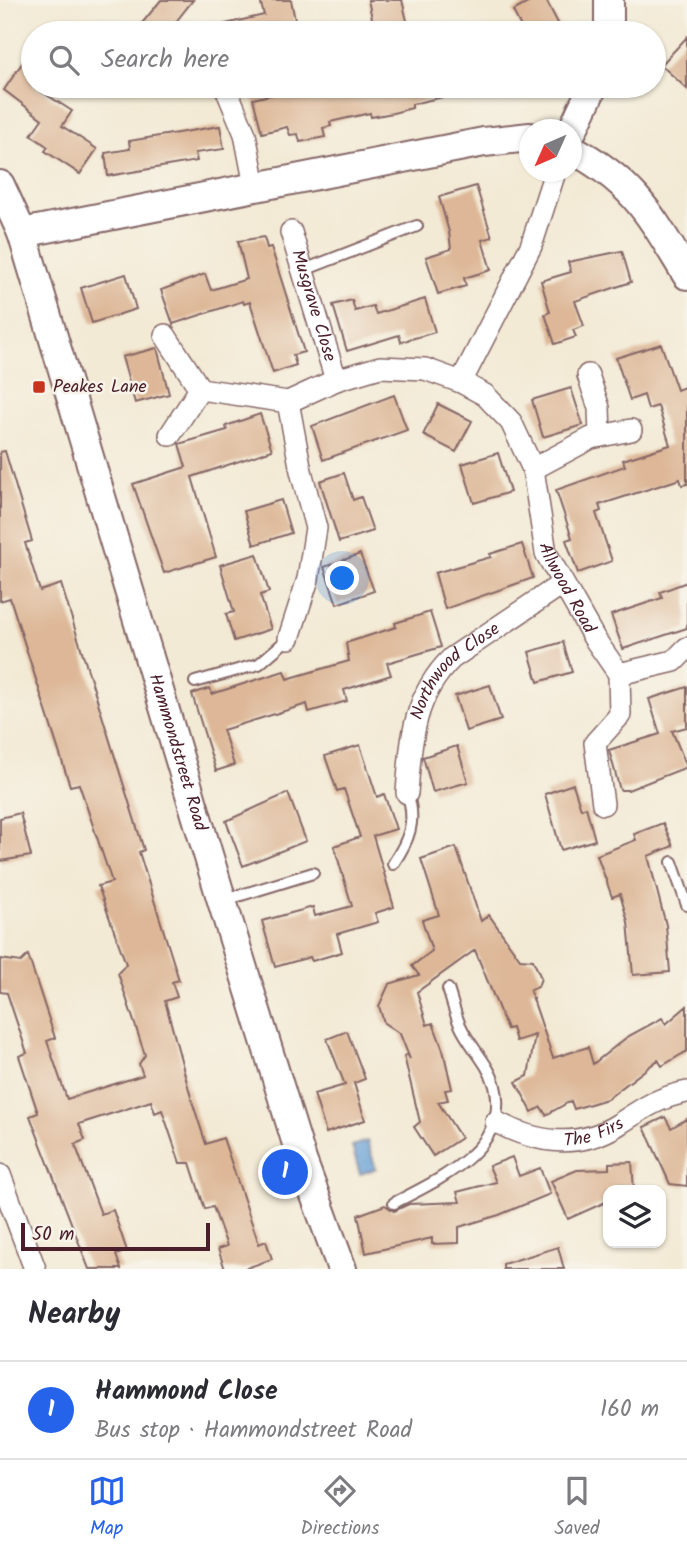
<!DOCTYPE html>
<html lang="en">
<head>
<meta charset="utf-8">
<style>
  body { margin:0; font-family:Kalam,sans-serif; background:#f2f2f3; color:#2b2b33 }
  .controls { position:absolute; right:21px; bottom:21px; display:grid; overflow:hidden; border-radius:14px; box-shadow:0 2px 5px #0004 }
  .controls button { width:63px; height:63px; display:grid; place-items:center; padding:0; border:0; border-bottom:2px solid #e1e1e2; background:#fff; color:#2b2b33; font:35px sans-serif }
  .compass { position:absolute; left:519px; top:119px; width:63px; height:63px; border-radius:50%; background:#fff; box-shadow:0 2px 5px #0004; rotate:225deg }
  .scale { position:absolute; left:21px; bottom:18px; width:189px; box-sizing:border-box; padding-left:7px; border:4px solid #4a1f2b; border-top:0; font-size:19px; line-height:24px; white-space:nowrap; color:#4a1f2b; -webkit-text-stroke:5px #f7f3e8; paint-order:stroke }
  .you { position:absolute; left:343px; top:579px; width:24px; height:24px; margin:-18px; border:5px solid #fff; border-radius:50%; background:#1a73e8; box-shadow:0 0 0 10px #1a73e833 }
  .badge { display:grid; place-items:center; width:46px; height:46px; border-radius:50%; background:#2563eb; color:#fff; font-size:23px; font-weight:700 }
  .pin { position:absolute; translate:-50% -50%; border:4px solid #fff; box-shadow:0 2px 7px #0006 }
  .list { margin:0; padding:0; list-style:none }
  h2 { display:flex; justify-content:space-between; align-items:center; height:91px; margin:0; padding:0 28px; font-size:30px }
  h2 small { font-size:23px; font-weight:400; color:#7c7c81 }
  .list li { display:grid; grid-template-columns:46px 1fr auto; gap:21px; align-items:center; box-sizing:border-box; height:98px; padding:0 28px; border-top:2px solid #e1e1e2 }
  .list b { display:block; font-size:26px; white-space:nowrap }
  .list p { margin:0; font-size:23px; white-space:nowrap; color:#7c7c81 }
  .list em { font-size:23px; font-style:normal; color:#7c7c81 }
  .icon { flex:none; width:38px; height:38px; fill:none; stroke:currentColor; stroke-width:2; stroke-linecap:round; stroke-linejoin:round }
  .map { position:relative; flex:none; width:687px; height:1269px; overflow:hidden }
  .search { position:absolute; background:#fff; box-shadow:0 2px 5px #0004; left:21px; right:21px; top:21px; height:77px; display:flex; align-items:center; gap:18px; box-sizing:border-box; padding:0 24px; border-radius:38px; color:#7c7c81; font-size:26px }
  .sheet { height:189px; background:#fff }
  nav { display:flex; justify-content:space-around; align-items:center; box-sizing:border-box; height:98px; border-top:2px solid #e1e1e2; background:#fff; font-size:19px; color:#7c7c81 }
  nav a { display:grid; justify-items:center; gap:4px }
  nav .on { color:#2563eb }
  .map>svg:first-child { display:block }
  .water { fill:#67a0d6; stroke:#586080; stroke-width:2 }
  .building { fill:#ddb797 }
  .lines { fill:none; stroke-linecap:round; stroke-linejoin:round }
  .lane-casing { stroke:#856666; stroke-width:14 }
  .street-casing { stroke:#856666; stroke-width:24 }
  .secondary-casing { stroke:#856666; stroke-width:32 }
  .lane { stroke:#fff; stroke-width:10 }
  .street { stroke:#fff; stroke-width:21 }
  .secondary { stroke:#fff; stroke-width:28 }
  .poi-dot { fill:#c8321e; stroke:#f7f3e8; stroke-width:2.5 }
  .labels { text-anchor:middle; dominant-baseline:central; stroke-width:5; stroke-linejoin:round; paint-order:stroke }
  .street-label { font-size:18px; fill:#4a1f2b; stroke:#f7f3e8 }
  .poi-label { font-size:18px; fill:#4a1f2b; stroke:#f7f3e8; text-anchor:start }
</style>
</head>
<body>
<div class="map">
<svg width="687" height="1269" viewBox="0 0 687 1269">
  <rect width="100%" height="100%" fill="#f7f3e8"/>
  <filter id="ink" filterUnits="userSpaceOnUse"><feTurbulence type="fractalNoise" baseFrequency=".0143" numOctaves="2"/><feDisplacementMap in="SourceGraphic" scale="14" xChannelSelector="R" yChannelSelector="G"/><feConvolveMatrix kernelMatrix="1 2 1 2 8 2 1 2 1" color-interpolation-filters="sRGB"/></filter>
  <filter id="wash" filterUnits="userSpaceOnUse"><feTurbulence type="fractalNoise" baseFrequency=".00686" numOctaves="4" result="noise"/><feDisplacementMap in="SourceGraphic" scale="28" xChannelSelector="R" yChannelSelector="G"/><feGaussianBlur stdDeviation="1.57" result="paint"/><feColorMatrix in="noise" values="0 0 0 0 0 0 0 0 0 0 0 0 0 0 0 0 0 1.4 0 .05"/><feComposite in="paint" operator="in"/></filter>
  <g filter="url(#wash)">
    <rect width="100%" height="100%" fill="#f3ead5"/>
    <path class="water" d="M367,1141L376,1169L360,1174L352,1146Z"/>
    <g id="blocks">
      <path class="building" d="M161,0H193L167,33H134Z
        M260,0H291L297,30L281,33H222L221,25L264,15Z
        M368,0H402L408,25L375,32Z
        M533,0H546L563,33H524L513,11Z
        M687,37V89L661,65Z
        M33,47V86L72,111L62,126L97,149L80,174L45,151L48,147L31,135L42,119L4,90Z
        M309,86H323L325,94L363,86H455L456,94L412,104V108L393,113L371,117L370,113L330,122L331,126L323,128L325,137L300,142L298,134L290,135L287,127L262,133L253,99Z
        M220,126L224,149L195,153L197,161L108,176L105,153L130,149L129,141Z
        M476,186L492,237L482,240L491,270L464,278L466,286L438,294L426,257L451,249L449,232L439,197Z
        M264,237L267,248L271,247L304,352L293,355L296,365L273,373L250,302L244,304L243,301L173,324L161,290L205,274L211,290L247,279L238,241Z
        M622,251L631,282L575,301L584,326L573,330L576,337L555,344L545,314L550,312L541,281L571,272L568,262Z
        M126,274L136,309L92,323L81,288Z
        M425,299L435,332L401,342L399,335L347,351L333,305L352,300L355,311L373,306L376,314Z
        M661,344L677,390L687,386V484L682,485L680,479L599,505L601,511L596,513L612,561L578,573L566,540L572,538L556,490L625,466L623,460L670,445L658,406L648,409L644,395L630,400L616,358Z
        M157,348L169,394L135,403L122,357Z
        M571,388L583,425L543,437L532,400Z
        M394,395L407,430L323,460L312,426Z
        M438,404L472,421L456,452L423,435Z
        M260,414L272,450L192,477L216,557L164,573L133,484L186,467L179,444L227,430L226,426Z
        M5,451L32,541L25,543L40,591L61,584L144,850L139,852L179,980L172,982L177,997L165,1001L192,1101L206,1144L223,1138L259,1244L266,1241L272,1259L244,1269H225L218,1249L227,1246L213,1207L205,1209L190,1163H180L162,1110L155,1113L151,1101L79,1124L85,1140L75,1144L101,1214L113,1210L127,1251L116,1255L121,1269H89L30,1116L38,1113L19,1056L27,1053L7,993L0,992V959L21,962L28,955L55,1038L47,1041L67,1099L143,1075L139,1064L145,1055L118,973L126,964L98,886L112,882L79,784L70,786L10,598L0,601V452Z
        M498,453L510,492L474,503L462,464Z
        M344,473L353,500L361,497L373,531L339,542L320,481Z
        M281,500L291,533L254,545L244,511Z
        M522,544L533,578L445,609L435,573L491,557L490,554Z
        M257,554L269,592L260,595L271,629L234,641L226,614L234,612L220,565Z
        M360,554L374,591L337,604L324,567Z
        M687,582V628L623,649L611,615L662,598L660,592Z
        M430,612L441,647L387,663L391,675L344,690L347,701L309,712L307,704L223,730L234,765L216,771L192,694L210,688L212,694L284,671L287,679L349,661L346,643L396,627L395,623Z
        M563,642L572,672L538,682L529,652Z
        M490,685L501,720L466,731L455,696Z
        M687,687V727L672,731L687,767L628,790H620L609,750L660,734L649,699Z
        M360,745L377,797L384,794L396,829L373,836L394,907L375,913L378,922L337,934L342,952L312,961L310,957L275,967L262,921L313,907L315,916L352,906L334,846L360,837L344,789L337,791L325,756Z
        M457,746L468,782L433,792L423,757Z
        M573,784L581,809L586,807L595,840L561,850L545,794Z
        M288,793L306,841L243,866L226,821Z
        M20,813L31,856L0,861V818Z
        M663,823L673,846L648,856L666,925L670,972L633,975L628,922L620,894L612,897L597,855L636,840L634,834Z
        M456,847L481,921L489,915L520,959L533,960L541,978L538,987L530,990L553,1058L588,1047L593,1064L627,1037L662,1018L666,1024L687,1006V1051L662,1066L658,1060L607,1099L574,1109L571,1101L546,1115L541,1107L532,1112L516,1082L528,1076L535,1035L516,1041L512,1028L507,1029L475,950L417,992L427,1025L433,1023L443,1050L452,1089L445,1090L448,1100L438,1102L461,1138L433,1156L414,1127L420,1122L404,1056L407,1054L410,1059L400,1034L384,1023L379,1006L389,984L419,975L412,966L432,951L422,920L439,915L421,859Z
        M347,1031L365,1079L354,1083L365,1120L326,1133L314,1094L345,1085L327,1039Z
        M665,1117L671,1128L687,1119V1186L670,1184L644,1127Z
        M512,1157L519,1176L540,1168L550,1194L499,1215L459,1227V1243L432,1244V1238L366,1253L358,1215L385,1205L394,1211L409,1204L460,1202L457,1192L496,1182L489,1166Z
        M632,1162L634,1190H608V1201L568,1219L551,1181L577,1170L609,1169V1163Z
        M558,1247L564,1269H503V1264Z"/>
    </g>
  </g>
  <g filter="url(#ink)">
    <use href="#blocks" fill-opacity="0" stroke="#856666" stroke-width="2"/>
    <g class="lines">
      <defs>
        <path id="lane" d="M304,270L417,226
          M195,682L259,664L289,638
          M672,862L687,905
          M393,864C409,840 417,821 407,793
          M225,900L313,873
          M394,1203C438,1180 511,1148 495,1086C489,1063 469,1046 460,1025C455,1014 452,1001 448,989"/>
        <g id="street">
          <path d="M225,86L245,134L255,186"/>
          <path id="s1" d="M291,232L336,380"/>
          <path d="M165,335L200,389L288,402L301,471L316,528L308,579L289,638"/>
          <path d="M588,375L599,408L600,436"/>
          <path d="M461,382L531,246L555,172"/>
          <path id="s2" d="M288,402L336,380L380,367L425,369L461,382L485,395L511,422L533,469L546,553L594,638L619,674L620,715L595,743L603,804"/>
          <path d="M170,435L200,389"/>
          <path d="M533,469L591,438L631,430"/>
          <path d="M619,674L674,661L687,648"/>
          <path id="s3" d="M407,793C411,741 413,696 452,658L562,584"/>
          <path id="s4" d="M496,1122C536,1143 578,1150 619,1124C642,1109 659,1097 687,1092"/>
          <path d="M0,1175L35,1269"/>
        </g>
        <g id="secondary">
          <path d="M609,33V0"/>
          <path d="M572,131L593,86"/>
          <path d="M572,149C636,184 650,215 687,275"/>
          <path id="s5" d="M0,185L22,233L222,901L302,1160L342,1269"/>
          <path d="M22,233L484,142L530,137"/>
        </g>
      </defs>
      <use href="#lane" class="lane-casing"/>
      <use href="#street" class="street-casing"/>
      <use href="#secondary" class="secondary-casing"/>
      <use href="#lane" class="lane"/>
      <use href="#street" class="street"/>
      <use href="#secondary" class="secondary"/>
    </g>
  </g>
  <rect class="poi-dot" x="32" y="380" width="14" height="14" rx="3.5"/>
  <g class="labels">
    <g class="street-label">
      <text stroke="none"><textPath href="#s1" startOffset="77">Musgrave Close</textPath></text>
      <text stroke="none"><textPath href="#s2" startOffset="424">Allwood Road</textPath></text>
      <text stroke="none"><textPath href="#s3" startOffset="138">Northwood Close</textPath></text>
      <text stroke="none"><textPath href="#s5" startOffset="595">Hammondstreet Road</textPath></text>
      <text stroke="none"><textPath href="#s4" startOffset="102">The Firs</textPath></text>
    </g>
    <g class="poi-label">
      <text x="53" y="387">Peakes Lane</text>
    </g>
  </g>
</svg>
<div class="controls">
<button><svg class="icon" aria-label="layers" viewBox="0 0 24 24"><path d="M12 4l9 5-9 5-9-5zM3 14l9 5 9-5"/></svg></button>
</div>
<svg class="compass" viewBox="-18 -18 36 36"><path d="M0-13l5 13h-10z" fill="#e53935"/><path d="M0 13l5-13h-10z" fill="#7c7c81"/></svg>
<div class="scale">50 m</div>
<div class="you"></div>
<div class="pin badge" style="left:285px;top:1172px">1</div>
<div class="search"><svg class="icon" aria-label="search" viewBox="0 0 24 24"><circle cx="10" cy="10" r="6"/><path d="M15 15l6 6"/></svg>Search here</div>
</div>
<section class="sheet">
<h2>Nearby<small></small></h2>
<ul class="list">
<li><span class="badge">1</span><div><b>Hammond Close</b><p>Bus stop · Hammondstreet Road</p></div><em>160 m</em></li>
</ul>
</section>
<nav>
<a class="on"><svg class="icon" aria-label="map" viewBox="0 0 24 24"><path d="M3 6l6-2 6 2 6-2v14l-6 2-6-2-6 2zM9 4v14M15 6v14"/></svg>Map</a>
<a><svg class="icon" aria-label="directions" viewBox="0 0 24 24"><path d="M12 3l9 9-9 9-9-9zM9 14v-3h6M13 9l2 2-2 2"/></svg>Directions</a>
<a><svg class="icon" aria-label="saved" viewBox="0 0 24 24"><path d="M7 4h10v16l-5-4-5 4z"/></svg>Saved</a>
</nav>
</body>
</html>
